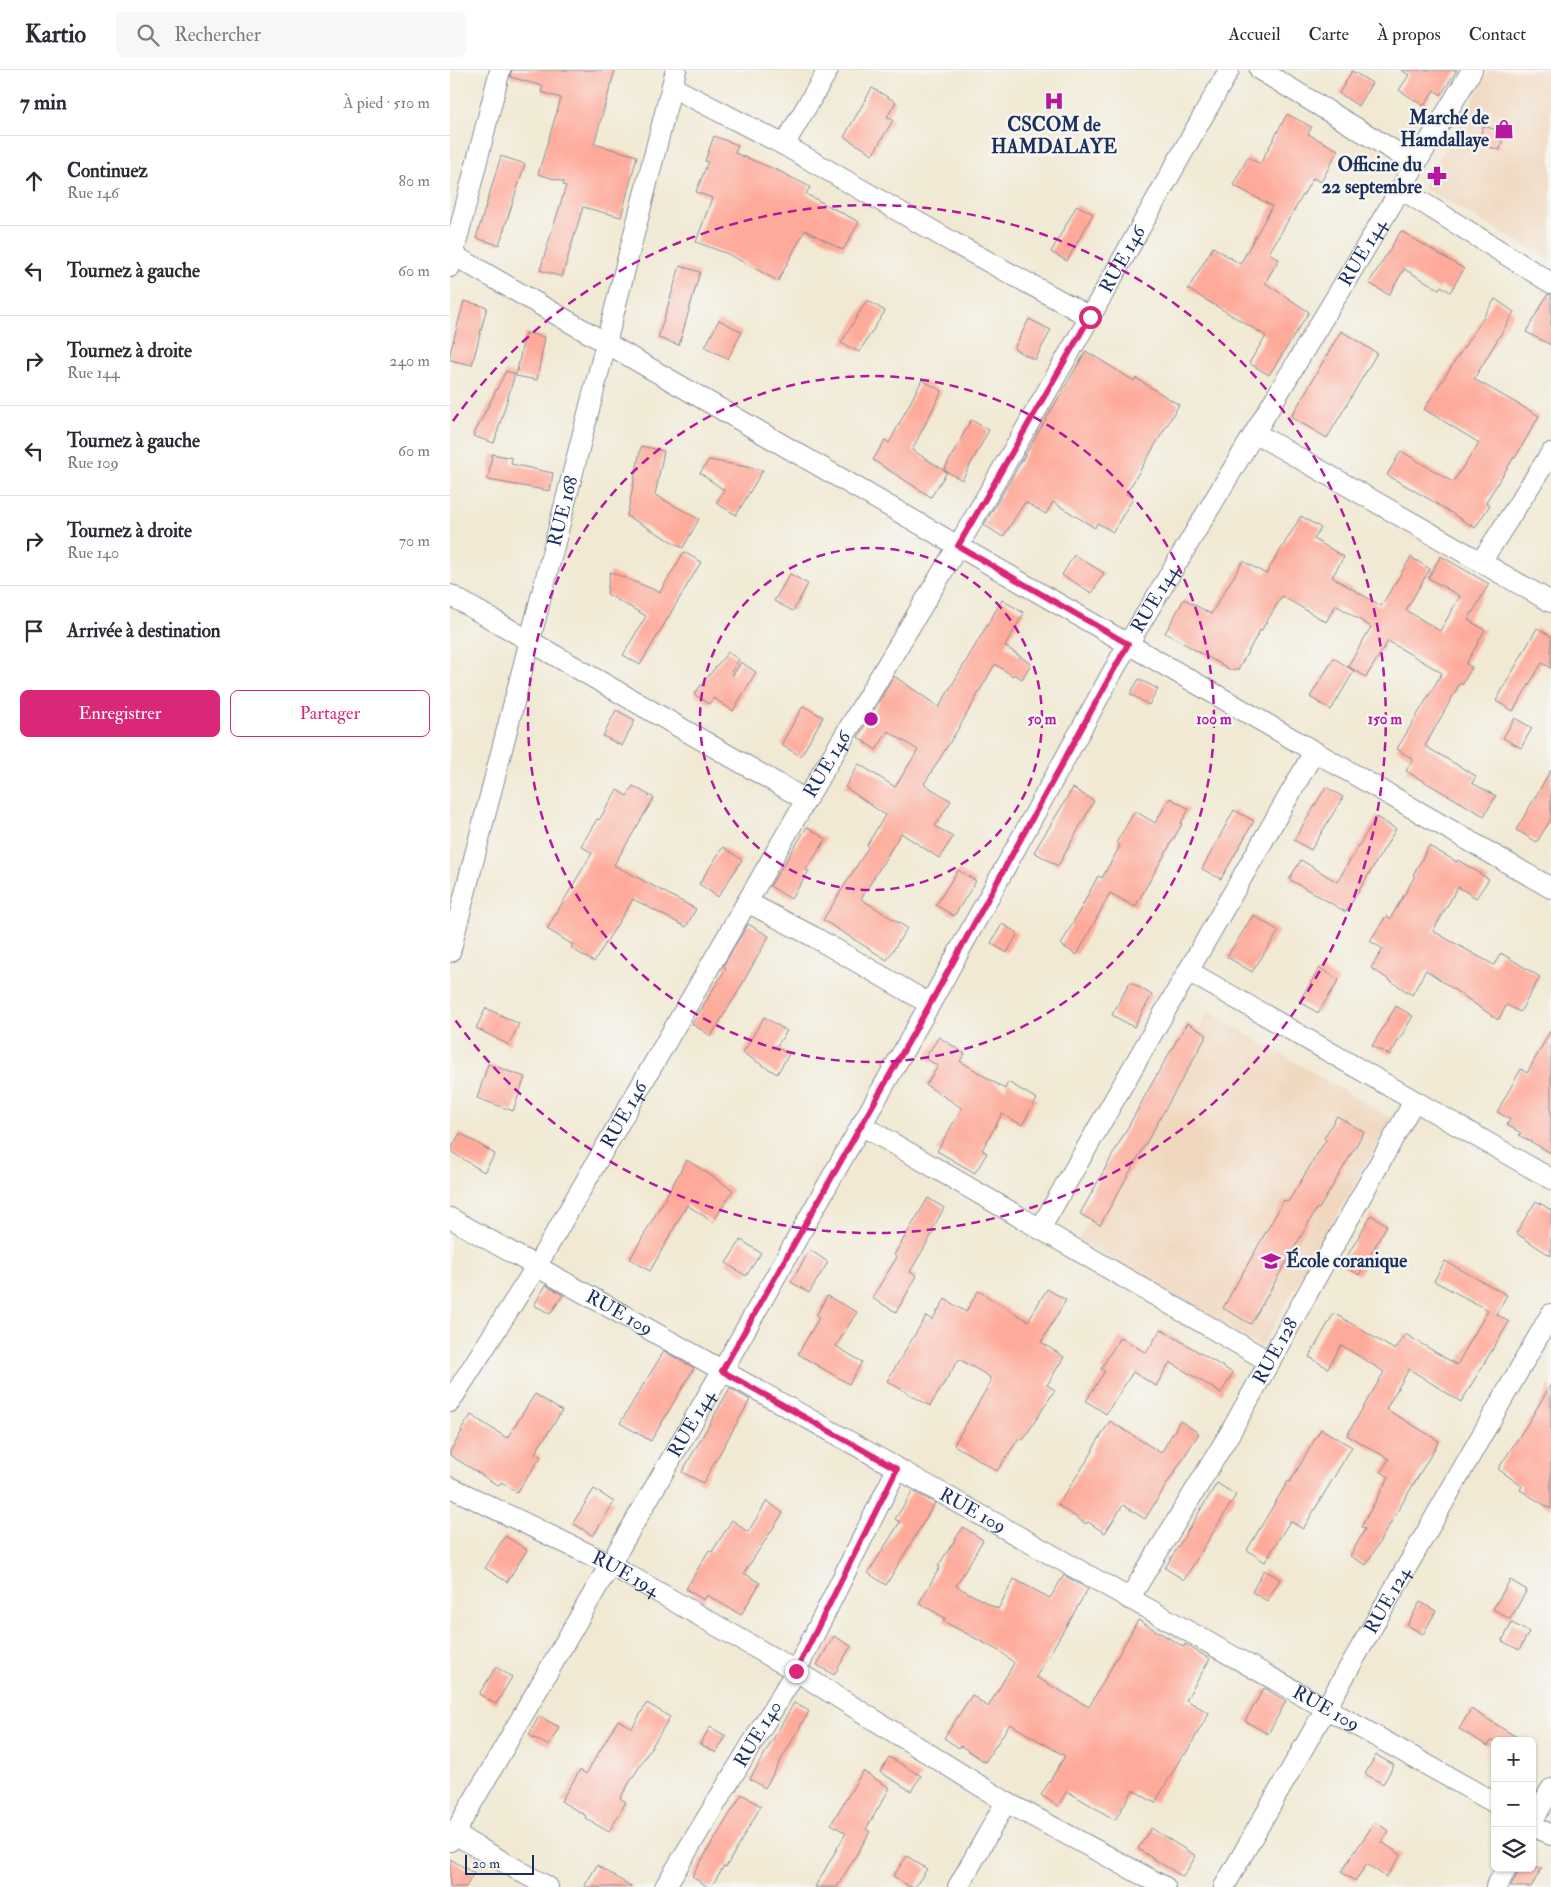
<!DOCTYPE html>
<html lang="fr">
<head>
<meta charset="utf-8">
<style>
  body { margin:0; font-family:"IM FELL Double Pica",serif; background:#f7f7f7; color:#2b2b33 }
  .controls { position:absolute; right:15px; bottom:15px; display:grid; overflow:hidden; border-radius:8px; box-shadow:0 1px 4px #0004 }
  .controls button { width:45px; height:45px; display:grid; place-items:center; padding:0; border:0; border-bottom:1px solid #e1e1e2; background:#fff; color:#2b2b33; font:25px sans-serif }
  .scale { position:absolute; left:15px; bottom:12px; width:69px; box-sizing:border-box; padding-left:5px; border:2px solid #1b2f5e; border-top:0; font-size:14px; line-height:18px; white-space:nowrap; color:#1b2f5e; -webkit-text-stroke:4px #f6f6f2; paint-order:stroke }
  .stop { position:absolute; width:15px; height:15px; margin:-11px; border:4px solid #db2777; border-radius:50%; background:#fff }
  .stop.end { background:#db2777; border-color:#fff; box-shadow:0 1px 5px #0008 }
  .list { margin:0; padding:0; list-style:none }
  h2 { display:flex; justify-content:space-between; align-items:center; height:65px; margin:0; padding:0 20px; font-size:21px }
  h2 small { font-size:16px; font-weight:400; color:#7c7c81 }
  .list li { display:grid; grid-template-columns:32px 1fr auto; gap:15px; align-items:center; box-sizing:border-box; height:90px; padding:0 20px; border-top:1px solid #e1e1e2 }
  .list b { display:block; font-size:19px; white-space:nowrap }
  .list p { margin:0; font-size:16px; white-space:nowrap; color:#7c7c81 }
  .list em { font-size:16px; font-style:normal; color:#7c7c81 }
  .actions { display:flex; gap:10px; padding:15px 20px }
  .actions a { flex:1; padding:11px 0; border:1px solid #db2777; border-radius:8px; text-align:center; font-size:18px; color:#db2777 }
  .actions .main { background:#db2777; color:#fff }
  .icon { flex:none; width:28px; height:28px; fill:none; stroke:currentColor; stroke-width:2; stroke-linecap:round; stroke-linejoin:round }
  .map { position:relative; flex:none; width:1101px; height:1817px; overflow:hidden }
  header { display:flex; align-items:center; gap:30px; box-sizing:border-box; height:70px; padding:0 25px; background:#fff; border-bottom:1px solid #e1e1e2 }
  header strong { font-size:24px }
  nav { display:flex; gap:28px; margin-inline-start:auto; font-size:18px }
  .search { width:350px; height:45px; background:#f7f7f7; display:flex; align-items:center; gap:12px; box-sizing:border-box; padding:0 18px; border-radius:8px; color:#7c7c81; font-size:19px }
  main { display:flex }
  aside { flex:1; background:#fff }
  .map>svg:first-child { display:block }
  .built { fill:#f0d6bc }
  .building { fill:#feaa9a }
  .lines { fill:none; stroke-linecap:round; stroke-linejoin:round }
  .street-casing { stroke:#868c98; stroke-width:22 }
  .street { stroke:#fff; stroke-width:20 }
  .route { stroke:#db2777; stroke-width:6 }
  .ring { fill:none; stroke:#b5179e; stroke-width:2.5; stroke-dasharray:9 6 }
  .labels { text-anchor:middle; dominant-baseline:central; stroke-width:5; stroke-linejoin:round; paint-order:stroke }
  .poi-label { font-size:19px; font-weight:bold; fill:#1b2f5e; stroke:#f6f6f2; text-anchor:end }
  .street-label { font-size:19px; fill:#1b2f5e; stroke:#f6f6f2 }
  .centre { fill:#b5179e; stroke:#f6f6f2; stroke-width:2.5 }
  .ring-label { font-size:15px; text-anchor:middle; font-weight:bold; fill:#b5179e; stroke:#f6f6f2; stroke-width:5; stroke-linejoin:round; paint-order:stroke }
</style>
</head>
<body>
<header>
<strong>Kartio</strong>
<div class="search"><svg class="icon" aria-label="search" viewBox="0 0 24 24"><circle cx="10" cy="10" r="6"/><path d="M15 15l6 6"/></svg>Rechercher</div>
<nav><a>Accueil</a><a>Carte</a><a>À propos</a><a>Contact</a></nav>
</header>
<main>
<aside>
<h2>7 min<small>À pied · 510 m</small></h2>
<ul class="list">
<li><svg class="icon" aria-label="ahead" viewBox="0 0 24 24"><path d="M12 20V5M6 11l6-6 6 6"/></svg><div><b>Continuez</b><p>Rue 146</p></div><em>80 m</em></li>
<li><svg class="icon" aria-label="left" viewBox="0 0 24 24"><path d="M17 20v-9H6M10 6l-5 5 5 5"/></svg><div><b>Tournez à gauche</b></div><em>60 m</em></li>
<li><svg class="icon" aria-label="right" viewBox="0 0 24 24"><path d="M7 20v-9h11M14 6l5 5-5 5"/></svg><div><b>Tournez à droite</b><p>Rue 144</p></div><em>240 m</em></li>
<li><svg class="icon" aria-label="left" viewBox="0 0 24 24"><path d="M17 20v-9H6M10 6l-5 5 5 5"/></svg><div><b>Tournez à gauche</b><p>Rue 109</p></div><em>60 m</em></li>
<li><svg class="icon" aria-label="right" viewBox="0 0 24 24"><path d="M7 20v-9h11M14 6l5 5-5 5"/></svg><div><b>Tournez à droite</b><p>Rue 140</p></div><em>70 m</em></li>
<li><svg class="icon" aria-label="arrive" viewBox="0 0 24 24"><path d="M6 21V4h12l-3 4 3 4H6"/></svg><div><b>Arrivée à destination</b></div></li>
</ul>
<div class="actions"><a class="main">Enregistrer</a><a>Partager</a></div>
</aside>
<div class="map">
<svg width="1101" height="1817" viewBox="0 0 1101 1817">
  <rect width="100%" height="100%" fill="#f6f6f2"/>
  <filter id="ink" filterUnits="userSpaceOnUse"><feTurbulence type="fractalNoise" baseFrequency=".02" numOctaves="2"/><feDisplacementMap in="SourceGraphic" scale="10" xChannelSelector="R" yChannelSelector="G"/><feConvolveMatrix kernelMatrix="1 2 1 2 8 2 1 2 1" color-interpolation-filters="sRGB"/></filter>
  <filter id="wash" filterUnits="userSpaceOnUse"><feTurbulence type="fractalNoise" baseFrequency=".0096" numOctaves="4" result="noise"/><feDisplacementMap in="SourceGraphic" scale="20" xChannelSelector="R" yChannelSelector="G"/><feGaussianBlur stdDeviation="1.12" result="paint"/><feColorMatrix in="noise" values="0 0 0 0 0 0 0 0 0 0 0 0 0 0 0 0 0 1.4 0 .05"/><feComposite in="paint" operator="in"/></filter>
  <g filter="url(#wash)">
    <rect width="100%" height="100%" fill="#f1e9d3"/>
    <path class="built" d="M1040,0H1101V190L973,118Z
      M759,942L942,1049L811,1277L628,1170Z"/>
    <g id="blocks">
      <path class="building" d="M62,0H165L144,74L187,86L171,147L133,137L112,207L90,200L116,116L113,115L114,112L88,104L111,28L91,22L93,16L60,7Z
        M951,0H1007L991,25L984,20L974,36L949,20L959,5Z
        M902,1L922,13L908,36L889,23Z
        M422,18L446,32L437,47L443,50L423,84L394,67Z
        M837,44L862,57L858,64L888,80L871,112L863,108L819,183L829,189L815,213L859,242L819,305L799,293L816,266L738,219L763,177L790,194L818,144L822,136L783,115L798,87L810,94Z
        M1033,56L1054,62L1050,80L1028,74Z
        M264,66L288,75L285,83L329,101L360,117L356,124L409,152L393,180L355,160L328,211L278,184L246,172L262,128L246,122L258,92L255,91Z
        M51,86L75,94L49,175L26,168Z
        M627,135L643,144L617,191L601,182Z
        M951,161L1014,199L1000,222L991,216L989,219L954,199L939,225L919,213Z
        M230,196L250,202L229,275L208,268Z
        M1098,224L1101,225V275L1076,262Z
        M1045,229L1064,242L1024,309L1089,346L1065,388L1064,387L1036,432L1040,435L1025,458L979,429L937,405L951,381L1003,412L1029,373L974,339Z
        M417,230L435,241L409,282L391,273Z
        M14,231L37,237L22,295L0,290V283Z
        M579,249L601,260L585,290L564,279Z
        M269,250L292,262L278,289L255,277Z
        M891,261L927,283L877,368L841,347Z
        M75,263L95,267L87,310L66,306Z
        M636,281L684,311L686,308L729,335L676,424L683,428L663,462L647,453L645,458L603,432L596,444L575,432L553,467L534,455Z
        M56,301L65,304L44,373L23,366Z
        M472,310L492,321L462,380L497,402L481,427L423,390L435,370L439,373Z
        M521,350L539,360L512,410L494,400Z
        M191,376L214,381L205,425L249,449L233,478L177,446Z
        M42,384L62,388L61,394L103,403L100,421L38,410Z
        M259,390L313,400L286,445L266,433L274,420L250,403Z
        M851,446L871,458L864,469L894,487L882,507L931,536L961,487L980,499L956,540L990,561L1010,526L978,508L991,486L1039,514L1018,550L1035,560L1016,594L1022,597L1012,615L1010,613L975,676L1026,706L1022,713L1046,726L1034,746L956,701L963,689L947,679L992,603L938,571L916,607L898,596L921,557L886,535L876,552L832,526L811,561L810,560L788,600H781L715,563L734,529L761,544L793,491L816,504Z
        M234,482L251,492L190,595L173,585L196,546L157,524L160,502L210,522Z
        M624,485L654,503L642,523L612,505Z
        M340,504L358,514L343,541L324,531Z
        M552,530L574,543L555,576L581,594L572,609L564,604L563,606L545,594L510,656L474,714L501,731L485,756L503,767L489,788L451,763L411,829L457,858L437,890L373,850L419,776L417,775L435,745L395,717L409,694L445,717L468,680L438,661L426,680L408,667L444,606L489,637Z
        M1087,558L1101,566V598L1092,593L1063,641L1046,631Z
        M278,582L289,590L281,602L283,605L291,592L306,602L283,641L264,628L259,634L244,624Z
        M884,588L904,601L881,640L860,627Z
        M689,609L708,619L699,635L680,624Z
        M353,636L373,647L351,686L331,675Z
        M166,640L185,650L172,676L153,666Z
        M1065,648L1082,658L1071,678L1053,668Z
        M1101,700V749L1087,772L1066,760Z
        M183,716L204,728L164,795L246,839L236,857L183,829L144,892L121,878L123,875L97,859L142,783L131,776L147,749L149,750L167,720L177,726Z
        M876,717L893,727L861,780L844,770Z
        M623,718L644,731L608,796L584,782Z
        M720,728L739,739L731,753L732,754L685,837L660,823L627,885L611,875L648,806L652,808L670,776L666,773L685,741L705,753Z
        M784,740L804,751L771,809L752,799Z
        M926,747L946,759L896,842L839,809L851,790L887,812Z
        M357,757L376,769L356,800L359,801L341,829L320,816Z
        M979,776L1007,792L1008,790L1039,809L1026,828L1008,817L983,861L1044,895L1051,883L1090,907L1070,942L1057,935L1048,950L976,900L962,925L921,898L933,879L920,871L936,846L940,849L965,806L963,805Z
        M273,777L292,790L268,827L249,814Z
        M508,800L526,811L504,846L486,835Z
        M803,845L829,861L802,902L777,887Z
        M298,854L319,866L286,925L261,966L242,954L276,898L273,896Z
        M552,854L568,863L557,883L541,873Z
        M870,898L889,910L868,943L849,931Z
        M680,912L702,925L684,957L662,945Z
        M946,936L963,946L940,985L922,976Z
        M36,938L69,954L59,975L26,958Z
        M314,947L337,961L326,977L339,984L327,1004L293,983Z
        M737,953L757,965L650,1155L630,1144L705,1008Z
        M1101,960V1083L1069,1065L1071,1063L1057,1055L1060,1049L1047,1042L1071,999L1077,1003Z
        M489,967L515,984L510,991L555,1019L558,1012L587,1029L572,1055L552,1044L532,1080L537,1083L525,1103L487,1081L512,1038L476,1015L488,996L475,988Z
        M38,994L75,1007L63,1041L27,1028Z
        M887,1046L914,1062L869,1139L867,1138L801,1254L773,1238L834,1130L838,1132L876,1070L874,1068Z
        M10,1063L45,1084L34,1102L0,1081Z
        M237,1090L283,1120L263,1152L237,1135L200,1201L180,1189Z
        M478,1128L494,1138L482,1160L484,1161L460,1202L467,1206L446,1242L422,1228L447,1187L444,1185Z
        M1086,1131L1101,1140V1186L1066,1163Z
        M921,1145L937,1155L909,1205L892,1195Z
        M291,1170L311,1183L296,1206L276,1193Z
        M360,1180L378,1192L359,1223L341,1212Z
        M995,1191L1057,1225L1046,1244L1059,1252L1011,1332L959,1299L936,1339L989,1371L916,1495L900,1486L915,1459L911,1457L939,1407L931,1402L939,1389L897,1365L934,1302L891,1275L878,1298L859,1287L884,1243L945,1280L955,1264L1007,1295L1038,1240L984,1211Z
        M96,1215L113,1225L100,1244L84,1235Z
        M597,1219L616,1230L591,1272L614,1287L597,1315L605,1320L573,1370L569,1368L547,1401L504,1375L541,1311L539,1309L540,1307L509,1289L480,1336L437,1311L476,1246L482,1250L495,1229L516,1242L528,1221L578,1251Z
        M377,1226L407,1242L386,1276L412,1292L399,1314L348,1284L369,1248L366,1246Z
        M711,1259L783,1303L771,1323L720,1292L706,1316L683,1302L656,1344L636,1331L655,1301L651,1299L670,1267L696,1283Z
        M214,1281L244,1298L201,1371L170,1353Z
        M1101,1314V1439L1070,1420L1072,1416L1048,1399L1080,1350Z
        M280,1318L300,1330L253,1413L232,1402Z
        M85,1324L112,1341L85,1383L91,1387L67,1422L51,1412L49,1416L0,1385V1382L12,1361L11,1360L21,1345L57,1368Z
        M660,1351L711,1383L730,1351L749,1363L695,1449L673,1435L655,1463L638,1452L636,1454L608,1435L643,1381L642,1380Z
        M871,1359L902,1377L853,1459L840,1451L815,1492L797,1480L838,1411L840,1412Z
        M767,1413L786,1425L734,1510L715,1498Z
        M144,1419L164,1432L143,1466L123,1453Z
        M463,1421L485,1433L436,1515L418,1503L450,1452L445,1449Z
        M317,1431L333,1443L294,1503L310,1513L291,1545L257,1525L254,1530L236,1519L259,1480L262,1482L282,1450L298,1462Z
        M513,1457L533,1470L506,1516L548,1539L564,1509L600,1528L614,1505L638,1519L586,1607L639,1637L688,1550L734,1577L735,1574L760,1589L736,1630L759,1643L735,1685L733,1684L705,1733L683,1720L665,1750L617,1721L608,1736L591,1725L615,1686L560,1654L535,1692L511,1676L509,1678L494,1668L522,1625L538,1637L564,1593L551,1582L493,1551L495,1548L469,1533L490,1497L488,1496Z
        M55,1466L77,1480L57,1512L35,1498Z
        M814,1500L830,1509L817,1531L802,1522Z
        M1060,1510L1077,1520L1060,1549L1043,1539Z
        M970,1532L986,1541L973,1564L957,1555Z
        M1062,1553L1079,1562L1069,1580L1052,1571Z
        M384,1566L401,1576L384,1605L367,1595Z
        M46,1597L62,1607L46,1634L29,1624Z
        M814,1618L836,1631L818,1664L795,1651Z
        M197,1633L220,1647L170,1728L176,1732L159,1762L135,1748L136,1746L111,1731L130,1700L136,1704L168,1650L182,1658Z
        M344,1633L359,1641L315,1718L300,1709Z
        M1021,1639L1073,1671H1041L1038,1676L1009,1659Z
        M89,1646L109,1657L99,1676L79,1665Z
        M260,1657L276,1666L266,1683L250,1674Z
        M926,1685L944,1695L933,1714L915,1704Z
        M439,1687L471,1706L461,1721L430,1702Z
        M413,1701L440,1718L416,1759L420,1762L387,1817H365L396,1763L381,1754Z
        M292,1724L311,1736L276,1797L274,1796L261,1817H258L242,1806Z
        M925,1752L939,1761L932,1772L951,1785L936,1807L917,1794L905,1811L891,1802Z
        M701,1758L746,1786L733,1807L688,1779Z
        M457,1786L477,1799L465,1817H460L443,1806Z
        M0,1789L24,1803L16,1817H0Z
        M147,1795L182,1817H134Z
        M1071,1798H1092L1081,1817H1060Z"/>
    </g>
  </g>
  <g filter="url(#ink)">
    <use href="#blocks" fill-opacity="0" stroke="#868c98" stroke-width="1"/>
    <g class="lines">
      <defs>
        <g id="street">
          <path d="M810,0L966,94"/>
          <path d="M222,17L334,75L504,173L640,247"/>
          <path d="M334,75L378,0"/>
          <path d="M951,119L1101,213"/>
          <path d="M0,183L1101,818"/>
          <path d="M0,197L50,0"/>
          <path d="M805,363L1101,532"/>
          <path d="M1031,492L1101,383"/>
          <path d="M0,525L356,730"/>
          <path d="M297,832L364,867L480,934"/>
          <path id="s1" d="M0,882L226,0"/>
          <path d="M738,901L1101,1109"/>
          <path d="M411,1055L820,1292"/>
          <path id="s2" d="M0,1148L1045,1733"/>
          <path d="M590,1159L864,682"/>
          <path id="s3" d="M0,1332L86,1197L356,730L508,476L640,247L779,0"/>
          <path id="s4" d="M0,1417L159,1494L346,1601L556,1732L715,1817"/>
          <path id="s5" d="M679,1529L780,1363L964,1031"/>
          <path d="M1082,1752L1101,1719"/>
          <path d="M1082,1755L1101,1765"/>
          <path d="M4,1764L98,1817"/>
          <path id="s6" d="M0,1771L272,1301L480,934L678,574L1022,0"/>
          <path id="s7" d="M215,1817L346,1601L447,1399"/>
          <path d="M508,1817L556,1732"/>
          <path id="s8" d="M774,1817L1101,1244"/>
          <path d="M1046,1817L1057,1798"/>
        </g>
      </defs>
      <use href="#street" class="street-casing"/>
      <use href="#street" class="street"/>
    </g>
  </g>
  <g class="lines" filter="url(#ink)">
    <path class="route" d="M346,1601L447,1399L272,1301L480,934L678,574L508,476L640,247"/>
  </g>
  <g class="ring">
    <circle cx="421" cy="649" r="171"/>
    <circle cx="421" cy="649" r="343"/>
    <path d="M3 351A514 514 0 1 1 3 947"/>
  </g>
  <defs>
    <symbol id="hospital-bare" viewBox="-9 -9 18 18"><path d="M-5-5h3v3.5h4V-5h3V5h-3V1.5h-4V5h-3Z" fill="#b5179e" stroke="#f6f6f2" stroke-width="2.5" paint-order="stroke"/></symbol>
    <symbol id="shop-bare" viewBox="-9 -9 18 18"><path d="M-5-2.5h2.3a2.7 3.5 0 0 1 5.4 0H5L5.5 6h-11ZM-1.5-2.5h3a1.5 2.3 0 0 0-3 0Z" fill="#b5179e" stroke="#f6f6f2" stroke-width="2.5" paint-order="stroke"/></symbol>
    <symbol id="pharmacy-bare" viewBox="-9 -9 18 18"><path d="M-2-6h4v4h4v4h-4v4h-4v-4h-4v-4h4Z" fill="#b5179e" stroke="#f6f6f2" stroke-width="2.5" paint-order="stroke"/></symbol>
    <symbol id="school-bare" viewBox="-9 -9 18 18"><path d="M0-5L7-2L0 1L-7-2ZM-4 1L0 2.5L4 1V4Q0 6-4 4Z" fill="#b5179e" stroke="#f6f6f2" stroke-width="2.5" paint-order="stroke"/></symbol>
  </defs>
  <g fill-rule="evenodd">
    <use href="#hospital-bare" x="590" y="17" width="28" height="28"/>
    <use href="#shop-bare" x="1040" y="45" width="28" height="28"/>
    <use href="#pharmacy-bare" x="973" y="92" width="28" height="28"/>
    <use href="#school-bare" x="807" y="1177" width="28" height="28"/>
  </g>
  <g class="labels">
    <g class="poi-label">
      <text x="1039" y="48">Marché de<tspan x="1039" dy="22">Hamdallaye</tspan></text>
      <text x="604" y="55" text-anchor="middle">CSCOM de<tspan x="604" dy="22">HAMDALAYE</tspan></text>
      <text x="972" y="95">Officine du<tspan x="972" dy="22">22 septembre</tspan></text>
      <text x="836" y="1191" text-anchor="start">École coranique</text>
    </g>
    <g class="street-label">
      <text stroke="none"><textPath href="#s6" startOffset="1832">RUE 144</textPath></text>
      <text stroke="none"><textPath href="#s3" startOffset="1326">RUE 146</textPath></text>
      <text stroke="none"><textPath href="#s1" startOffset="455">RUE 168</textPath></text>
      <text stroke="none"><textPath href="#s6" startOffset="1428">RUE 144</textPath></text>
      <text stroke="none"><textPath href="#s3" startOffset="741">RUE 146</textPath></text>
      <text stroke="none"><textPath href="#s3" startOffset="336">RUE 146</textPath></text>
      <text stroke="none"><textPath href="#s2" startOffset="194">RUE 109</textPath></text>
      <text stroke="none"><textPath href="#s5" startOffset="288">RUE 128</textPath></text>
      <text stroke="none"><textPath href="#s6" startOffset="482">RUE 144</textPath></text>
      <text stroke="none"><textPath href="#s2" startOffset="599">RUE 109</textPath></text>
      <text stroke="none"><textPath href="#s4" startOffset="196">RUE 194</textPath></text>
      <text stroke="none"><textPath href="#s8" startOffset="330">RUE 124</textPath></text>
      <text stroke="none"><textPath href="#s2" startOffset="1004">RUE 109</textPath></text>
      <text stroke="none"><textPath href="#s7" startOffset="179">RUE 140</textPath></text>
    </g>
  </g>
  <circle cx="421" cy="649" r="8" class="centre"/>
  <g class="ring-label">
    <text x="592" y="654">50 m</text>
    <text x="764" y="654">100 m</text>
    <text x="935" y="654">150 m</text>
  </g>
</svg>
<div class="controls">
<button>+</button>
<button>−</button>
<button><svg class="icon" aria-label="layers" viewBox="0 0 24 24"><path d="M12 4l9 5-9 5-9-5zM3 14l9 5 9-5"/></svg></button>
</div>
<div class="scale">20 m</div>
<div class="stop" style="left:640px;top:247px"></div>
<div class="stop end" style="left:346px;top:1601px"></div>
</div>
</main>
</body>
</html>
